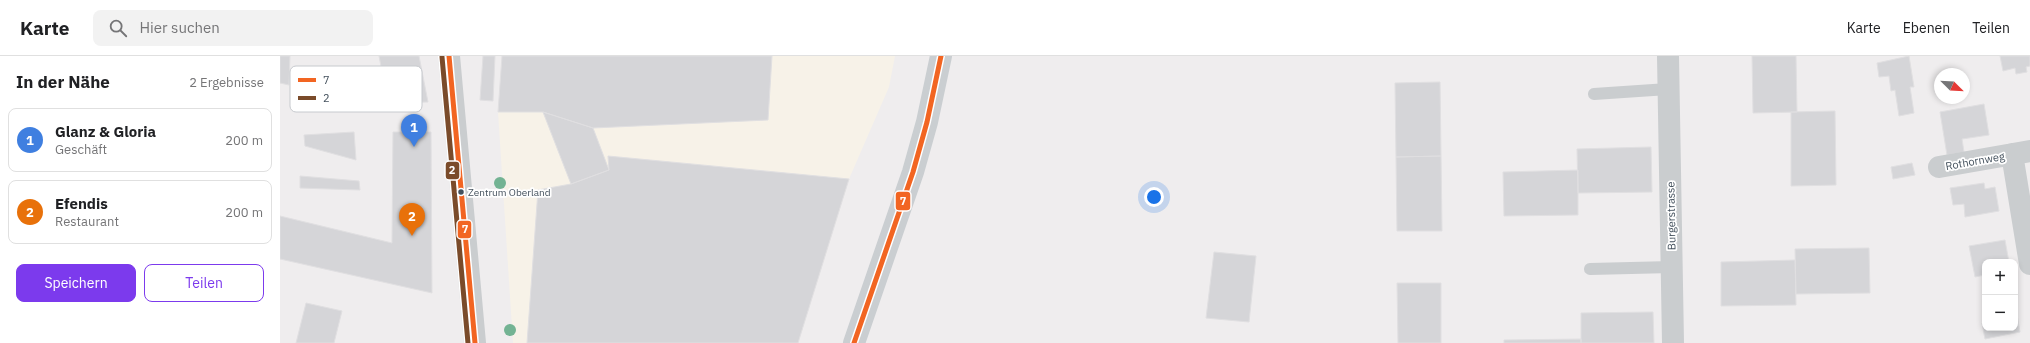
<!DOCTYPE html>
<html lang="de">
<head>
<meta charset="utf-8">
<style>
  body { margin:0; font-family:"IBM Plex Sans",sans-serif; background:#f2f2f2; color:#202124 }
  .controls { position:absolute; right:12px; bottom:12px; display:grid; overflow:hidden; border-radius:8px; box-shadow:0 2px 6px #0003 }
  .controls button { width:36px; height:36px; display:grid; place-items:center; padding:0; border:0; border-bottom:1px solid #e0e0e0; background:#fff; color:#202124; font:20px sans-serif }
  .compass { position:absolute; left:1654px; top:12px; width:36px; height:36px; border-radius:50%; background:#fff; box-shadow:0 2px 6px #0003; rotate:114deg }
  .you { position:absolute; left:874px; top:141px; width:14px; height:14px; margin:-10px; border:3px solid #fff; border-radius:50%; background:#1a73e8; box-shadow:0 0 0 6px #1a73e833 }
  .badge { display:grid; place-items:center; width:26px; height:26px; border-radius:50%; background:#7c3aed; color:#fff; font-size:13px; font-weight:700 }
  .pin { position:absolute; translate:-50% -33px; filter:drop-shadow(0 1px 2px #0008) }
  .pin::after { content:''; position:absolute; top:21px; width:14px; height:12px; background:inherit; clip-path:polygon(0 0,100% 0,50% 100%) }
  .list { margin:0; padding:0; list-style:none }
  h2 { display:flex; justify-content:space-between; align-items:center; height:52px; margin:0; padding:0 16px; font-size:17px }
  h2 small { font-size:13px; font-weight:400; color:#757577 }
  .list li { display:grid; grid-template-columns:26px 1fr auto; gap:12px; align-items:center; box-sizing:border-box; height:64px; margin:0 8px 8px; padding:0 8px; border:1px solid #e0e0e0; border-radius:8px }
  .list b { display:block; font-size:15px; white-space:nowrap }
  .list p { margin:0; font-size:13px; white-space:nowrap; color:#757577 }
  .list em { font-size:13px; font-style:normal; color:#757577 }
  .actions { display:flex; gap:8px; padding:12px 16px }
  .actions a { flex:1; padding:9px 0; border:1px solid #7c3aed; border-radius:8px; text-align:center; font-size:14px; color:#7c3aed }
  .actions .main { background:#7c3aed; color:#fff }
  .icon { flex:none; width:22px; height:22px; fill:none; stroke:currentColor; stroke-width:2; stroke-linecap:round; stroke-linejoin:round }
  .map { position:relative; flex:none; width:1750px; height:287px; overflow:hidden }
  header { display:flex; align-items:center; gap:24px; box-sizing:border-box; height:56px; padding:0 20px; background:#fff; border-bottom:1px solid #e0e0e0 }
  header strong { font-size:19px }
  nav { display:flex; gap:22px; margin-inline-start:auto; font-size:14px }
  .search { width:280px; height:36px; background:#f2f2f2; display:flex; align-items:center; gap:10px; box-sizing:border-box; padding:0 14px; border-radius:8px; color:#757577; font-size:15px }
  main { display:flex }
  aside { flex:1; background:#fff }
  .map>svg:first-child { display:block }
  .commercial { fill:#f7f2e8 }
  .building { fill:#d5d5d8; stroke:#e0dfe1 }
  .lines { fill:none; stroke-linecap:round; stroke-linejoin:round }
  .lane { stroke:#cacdcf; stroke-width:12 }
  .street { stroke:#cacdcf; stroke-width:22 }
  .secondary { stroke:#caced1; stroke-width:22 }
  .bus-1-casing { stroke:#fff; stroke-width:8 }
  .bus-2-casing { stroke:#fff; stroke-width:8 }
  .bus-1 { stroke:#f26522; stroke-width:5 }
  .bus-2 { stroke:#7a4b2a; stroke-width:5 }
  .tree { fill:#73b393 }
  .bus-dot { fill:#43505c; stroke:#fff; stroke-width:1.5 }
  .labels { text-anchor:middle; dominant-baseline:central; stroke-width:3.5; stroke-linejoin:round; paint-order:stroke }
  .bus-label { font-size:10px; fill:#43505c; stroke:#fff; text-anchor:start }
  .street-label { font-size:11px; fill:#43505c; stroke:#fff }
  .key { fill:#fff; stroke:#c7cace; stroke-width:1 }
  .key-label { font-size:11px; fill:#43505c }
  .line-badge { stroke:#fff; stroke-width:1.5 }
  .badge-label { font-size:11px; text-anchor:middle; font-weight:bold; fill:#fff }
</style>
</head>
<body>
<header>
<strong>Karte</strong>
<div class="search"><svg class="icon" aria-label="search" viewBox="0 0 24 24"><circle cx="10" cy="10" r="6"/><path d="M15 15l6 6"/></svg>Hier suchen</div>
<nav><a>Karte</a><a>Ebenen</a><a>Teilen</a></nav>
</header>
<main>
<aside>
<h2>In der Nähe<small>2 Ergebnisse</small></h2>
<ul class="list">
<li><span class="badge" style="background:#3f7fe0">1</span><div><b>Glanz &amp; Gloria</b><p>Geschäft</p></div><em>200 m</em></li>
<li><span class="badge" style="background:#e8710a">2</span><div><b>Efendis</b><p>Restaurant</p></div><em>200 m</em></li>
</ul>
<div class="actions"><a class="main">Speichern</a><a>Teilen</a></div>
</aside>
<div class="map">
<svg width="1750" height="287" viewBox="0 0 1750 287">
  <rect width="100%" height="100%" fill="#efedee"/>
  <path class="commercial" d="M222,0H615L609,31L569,123L518,287H233L218,56Z"/>
  <path class="building" d="M0,0H10L9,29L0,27Z
    M99,0H139L148,46L108,47Z
    M203,0H215L213,45L200,44Z
    M222,0H492L488,64L313,72L263,56H218Z
    M1472,0H1516L1517,56L1473,57Z
    M1629,0L1634,31H1630L1634,57L1619,60L1615,34L1611,35L1609,20L1599,21L1597,7Z
    M1720,0H1750V10L1746,11L1747,16L1736,18L1735,12L1723,15Z
    M1160,26L1161,100L1116,101L1115,27Z
    M1704,48L1709,79L1682,83L1684,96L1667,99L1660,56Z
    M1555,55L1556,129L1511,130V56Z
    M263,56L313,72L329,114L291,128Z
    M74,76L76,104L25,90L24,79Z
    M113,76H151L152,237L0,203V160L112,187Z
    M1371,91L1372,136L1298,137L1297,93Z
    M328,100L569,123L518,287H247L258,134L291,128L329,114Z
    M1161,100L1162,175H1117L1116,101Z
    M1632,107L1635,119L1613,123L1611,111Z
    M1298,114V159L1224,160L1223,116Z
    M20,120L79,125L80,134L20,132Z
    M1704,127L1705,133L1715,131L1719,155L1685,161L1684,148L1673,149L1670,132Z
    M1725,184L1729,206H1705V219L1695,221L1689,190Z
    M1589,192L1590,237L1516,238L1515,193Z
    M934,196L976,200L969,266L926,262Z
    M1515,204L1516,249L1441,250V206Z
    M1117,227H1161V287H1118Z
    M26,247L62,255L54,287H16Z
    M1735,247L1740,276L1705,283L1702,267H1705V272H1735Z
    M1373,256L1374,287H1301V257Z
    M1301,283V287H1224V284Z"/>
  <g class="lines">
    <path class="lane" d="M1314,38L1388,33
      M1310,213L1392,211"/>
    <path class="street" d="M169,0L195,287
      M1388,0L1393,287
      M1732,98L1750,208
      M1659,111L1750,95"/>
    <path class="secondary" d="M574,287L633,116L647,66L661,0"/>
    <defs>
      <path id="bus-1" d="M169,0L195,287
        M574,287L633,116L647,66L661,0"/>
      <path id="bus-2" d="M162,1L188,287"/>
    </defs>
    <use href="#bus-1" class="bus-1-casing"/>
    <use href="#bus-2" class="bus-2-casing"/>
    <use href="#bus-1" class="bus-1"/>
    <use href="#bus-2" class="bus-2"/>
  </g>
  <g class="tree">
    <circle cx="220" cy="127" r="6"/>
    <circle cx="230" cy="274" r="6"/>
  </g>
  <circle class="bus-dot" cx="181" cy="136" r="3.5"/>
  <g class="labels">
    <g class="bus-label">
      <text x="188" y="136">Zentrum Oberland</text>
    </g>
    <g class="street-label">
      <text transform="translate(1695 105) rotate(-10)">Rothornweg</text>
      <text transform="translate(1391 160) rotate(-91)">Burgerstrasse</text>
    </g>
  </g>
  <rect x="10" y="10" width="132" height="46" rx="6" class="key"/>
  <rect x="18" y="22" width="18" height="4" fill="#f26522"/>
  <rect x="18" y="40" width="18" height="4" fill="#7a4b2a"/>
  <g class="key-label">
    <text x="43" y="28">7</text>
    <text x="43" y="46">2</text>
  </g>
  <g class="line-badge">
    <rect x="165" y="105" width="15" height="19" rx="4" fill="#7a4b2a"/>
    <rect x="615" y="135" width="16" height="20" rx="4" fill="#f26522"/>
    <rect x="177" y="164" width="15" height="19" rx="4" fill="#f26522"/>
  </g>
  <g class="badge-label">
    <text x="172" y="118">2</text>
    <text x="623" y="149">7</text>
    <text x="185" y="177">7</text>
  </g>
</svg>
<div class="controls">
<button>+</button>
<button>−</button>
</div>
<svg class="compass" viewBox="-18 -18 36 36"><path d="M0-13l5 13h-10z" fill="#e53935"/><path d="M0 13l5-13h-10z" fill="#757577"/></svg>
<div class="you"></div>
<div class="pin badge" style="left:134px;top:91px;background:#3f7fe0">1</div>
<div class="pin badge" style="left:132px;top:180px;background:#e8710a">2</div>
</div>
</main>
</body>
</html>
